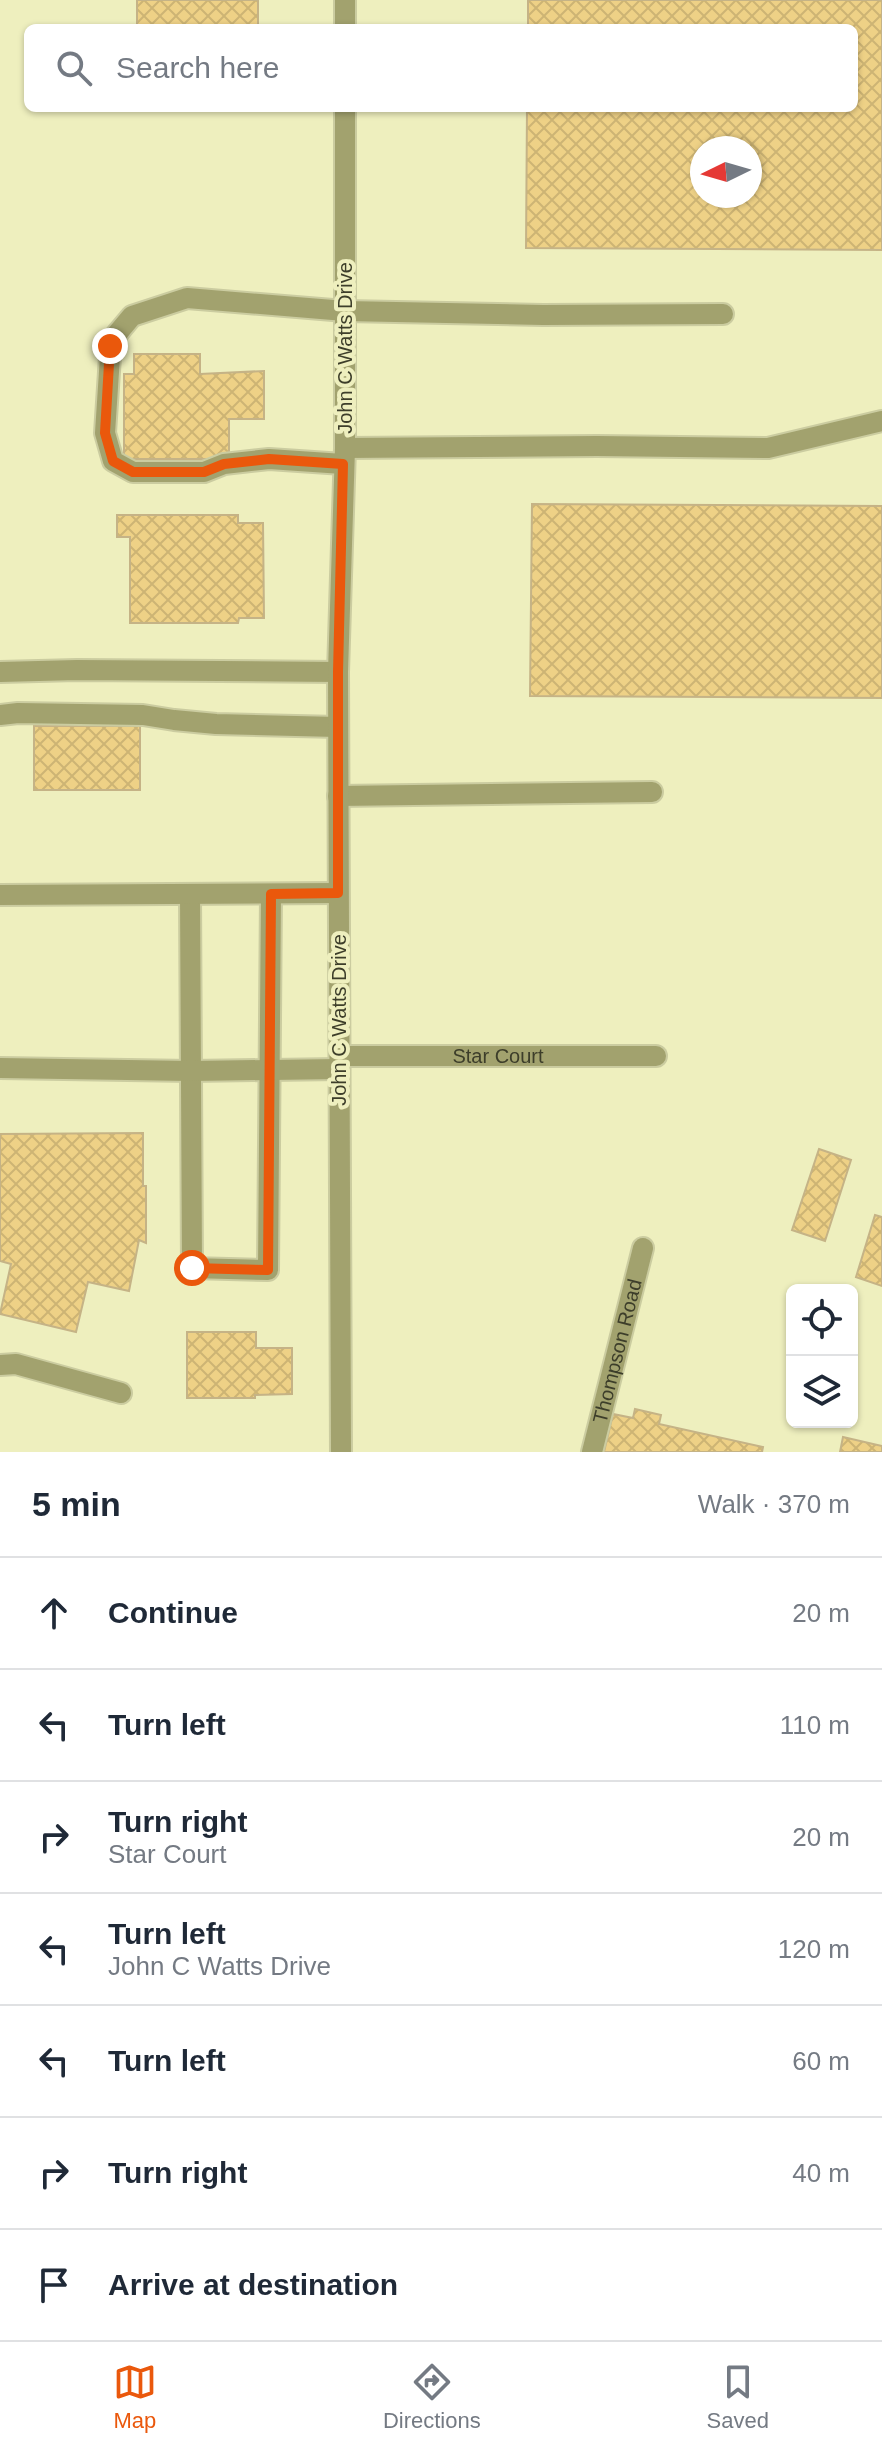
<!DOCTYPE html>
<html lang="en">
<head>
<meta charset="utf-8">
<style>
  body { margin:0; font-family:Arial,sans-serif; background:#f6f6f7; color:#1f2937 }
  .controls { position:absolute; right:24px; bottom:24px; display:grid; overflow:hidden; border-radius:12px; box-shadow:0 2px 6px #0004 }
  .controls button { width:72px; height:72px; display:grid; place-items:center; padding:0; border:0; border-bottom:2px solid #e0e1e3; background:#fff; color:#1f2937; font:40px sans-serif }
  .compass { position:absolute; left:690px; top:136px; width:72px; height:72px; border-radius:50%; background:#fff; box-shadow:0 2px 6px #0004; rotate:265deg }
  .stop { position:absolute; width:24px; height:24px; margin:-18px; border:6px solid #ea580c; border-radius:50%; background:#fff }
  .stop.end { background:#ea580c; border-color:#fff; box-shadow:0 2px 8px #0008 }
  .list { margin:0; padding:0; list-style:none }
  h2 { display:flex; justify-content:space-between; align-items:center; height:104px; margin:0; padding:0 32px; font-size:34px }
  h2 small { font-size:26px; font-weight:400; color:#747a83 }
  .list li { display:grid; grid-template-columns:52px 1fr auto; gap:24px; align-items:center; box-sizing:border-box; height:112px; padding:0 32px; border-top:2px solid #e0e1e3 }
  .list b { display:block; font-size:30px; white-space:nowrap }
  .list p { margin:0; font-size:26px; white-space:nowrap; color:#747a83 }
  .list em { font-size:26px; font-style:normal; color:#747a83 }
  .icon { flex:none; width:44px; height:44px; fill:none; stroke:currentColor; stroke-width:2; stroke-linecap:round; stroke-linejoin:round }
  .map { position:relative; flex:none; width:882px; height:1452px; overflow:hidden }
  .search { position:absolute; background:#fff; box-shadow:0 2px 6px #0004; left:24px; right:24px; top:24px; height:88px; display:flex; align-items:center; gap:20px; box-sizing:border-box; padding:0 28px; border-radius:12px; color:#747a83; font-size:30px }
  .sheet { height:888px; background:#fff }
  nav { display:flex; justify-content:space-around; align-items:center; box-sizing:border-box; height:112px; border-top:2px solid #e0e1e3; background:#fff; font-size:22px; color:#747a83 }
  nav a { display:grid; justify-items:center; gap:4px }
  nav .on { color:#ea580c }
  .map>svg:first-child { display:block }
  .building { fill:url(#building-cross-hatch); stroke:#c5b386; stroke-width:2; fill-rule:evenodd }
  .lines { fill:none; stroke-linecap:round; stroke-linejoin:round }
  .minor-casing { stroke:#cbcca0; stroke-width:24 }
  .minor { stroke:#a2a26e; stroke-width:20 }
  .route { stroke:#ea580c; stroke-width:10 }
  .labels { text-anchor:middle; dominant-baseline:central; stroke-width:8; stroke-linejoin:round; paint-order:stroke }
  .street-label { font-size:20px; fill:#3d3e2a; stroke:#eeefbe }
</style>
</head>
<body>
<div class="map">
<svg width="882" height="1452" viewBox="0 0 882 1452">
  <defs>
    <pattern id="building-cross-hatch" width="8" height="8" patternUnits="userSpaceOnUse" patternTransform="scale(2)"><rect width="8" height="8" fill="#eed186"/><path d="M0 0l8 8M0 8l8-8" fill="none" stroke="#cdb474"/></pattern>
  </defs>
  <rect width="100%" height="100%" fill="#eeefbe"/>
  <path class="building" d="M137,0H258V28H137Z
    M528,0H882V250L526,248L527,108H854V28H528ZM702,148H750V196H702Z
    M134,354H200V374L264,371V419H229V459H124V374H134Z
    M532,504L882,506V698L530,696Z
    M117,515H238V523H263L264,618H239L238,623H130V537H117Z
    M34,726H140V790H34Z
    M143,1133V1186H146V1243L139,1240L129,1291L88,1282L76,1332L0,1314L11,1264L0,1261V1134Z
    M819,1149L851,1160L825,1241L792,1230Z
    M875,1215L882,1217V1286L856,1277Z
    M187,1332H256V1348H292V1394L255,1395V1398H187Z
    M635,1409L661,1415L659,1424L763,1447L762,1452H604L613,1414L633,1418Z
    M843,1437L882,1446V1452H840Z"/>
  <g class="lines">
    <defs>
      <g id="minor">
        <path d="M345,0V28"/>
        <path d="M345,448L597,446L768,448L882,421"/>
        <path d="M343,464L269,459L224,464L204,472H133L113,461L105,433L111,341L132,316L187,298L345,311L543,315L723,314"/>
        <path d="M0,672L77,670L338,672"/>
        <path d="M0,715L18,713L143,715L174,720L216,724L338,727"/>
        <path d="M338,796L652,792"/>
        <path d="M190,894L192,1268L268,1270L271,894"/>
        <path d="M0,895L338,893"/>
        <path id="s1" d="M340,1056H656"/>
        <path d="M0,1068L191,1071L339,1069"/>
        <path d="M0,1365L16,1364L121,1393"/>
        <path d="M341,1452L338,672L345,448V108"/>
        <path id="s2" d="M592,1452L643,1248"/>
      </g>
    </defs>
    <use href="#minor" class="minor-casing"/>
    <use href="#minor" class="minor"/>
  </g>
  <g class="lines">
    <path class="route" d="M110,346L105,433L113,461L133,472H204L224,464L269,459L343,464L338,672V893L271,894L268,1270L192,1268"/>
  </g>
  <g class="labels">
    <g class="street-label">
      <text transform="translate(345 348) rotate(-90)">John C Watts Drive</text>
      <text transform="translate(339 1020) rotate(-90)">John C Watts Drive</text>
      <text stroke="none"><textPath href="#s1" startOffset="158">Star Court</textPath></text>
      <text stroke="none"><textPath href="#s2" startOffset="104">Thompson Road</textPath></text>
    </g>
  </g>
</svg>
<div class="controls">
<button><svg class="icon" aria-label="locate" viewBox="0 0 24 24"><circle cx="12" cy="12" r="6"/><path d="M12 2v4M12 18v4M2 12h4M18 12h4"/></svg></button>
<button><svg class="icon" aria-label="layers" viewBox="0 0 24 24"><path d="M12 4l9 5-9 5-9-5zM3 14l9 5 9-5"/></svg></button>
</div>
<svg class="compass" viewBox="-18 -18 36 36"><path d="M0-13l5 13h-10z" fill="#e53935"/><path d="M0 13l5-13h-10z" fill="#747a83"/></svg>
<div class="stop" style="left:192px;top:1268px"></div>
<div class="stop end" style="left:110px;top:346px"></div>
<div class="search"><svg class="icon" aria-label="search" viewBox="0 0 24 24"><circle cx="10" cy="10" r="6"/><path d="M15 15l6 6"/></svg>Search here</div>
</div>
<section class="sheet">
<h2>5 min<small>Walk · 370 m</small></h2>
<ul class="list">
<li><svg class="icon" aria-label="ahead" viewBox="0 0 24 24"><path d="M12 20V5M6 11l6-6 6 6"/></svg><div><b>Continue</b></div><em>20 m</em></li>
<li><svg class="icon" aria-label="left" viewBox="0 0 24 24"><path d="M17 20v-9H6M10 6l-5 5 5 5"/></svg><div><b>Turn left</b></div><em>110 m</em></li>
<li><svg class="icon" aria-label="right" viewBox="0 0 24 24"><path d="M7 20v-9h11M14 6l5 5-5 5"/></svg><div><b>Turn right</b><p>Star Court</p></div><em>20 m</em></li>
<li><svg class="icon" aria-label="left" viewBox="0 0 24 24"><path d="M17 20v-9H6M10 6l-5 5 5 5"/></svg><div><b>Turn left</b><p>John C Watts Drive</p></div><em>120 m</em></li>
<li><svg class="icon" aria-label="left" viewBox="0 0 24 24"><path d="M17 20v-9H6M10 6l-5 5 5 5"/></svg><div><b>Turn left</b></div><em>60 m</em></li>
<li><svg class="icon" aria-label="right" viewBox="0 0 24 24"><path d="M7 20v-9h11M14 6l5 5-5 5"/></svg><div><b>Turn right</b></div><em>40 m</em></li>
<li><svg class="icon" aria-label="arrive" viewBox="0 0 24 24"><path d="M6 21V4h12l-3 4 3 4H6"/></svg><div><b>Arrive at destination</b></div></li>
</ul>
</section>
<nav>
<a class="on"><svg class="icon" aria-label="map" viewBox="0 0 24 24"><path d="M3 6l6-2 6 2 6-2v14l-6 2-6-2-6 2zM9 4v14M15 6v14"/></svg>Map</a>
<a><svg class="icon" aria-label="directions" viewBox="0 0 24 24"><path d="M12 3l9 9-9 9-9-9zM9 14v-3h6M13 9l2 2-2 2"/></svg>Directions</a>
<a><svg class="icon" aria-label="saved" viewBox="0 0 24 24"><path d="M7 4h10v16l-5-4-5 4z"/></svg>Saved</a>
</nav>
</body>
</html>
